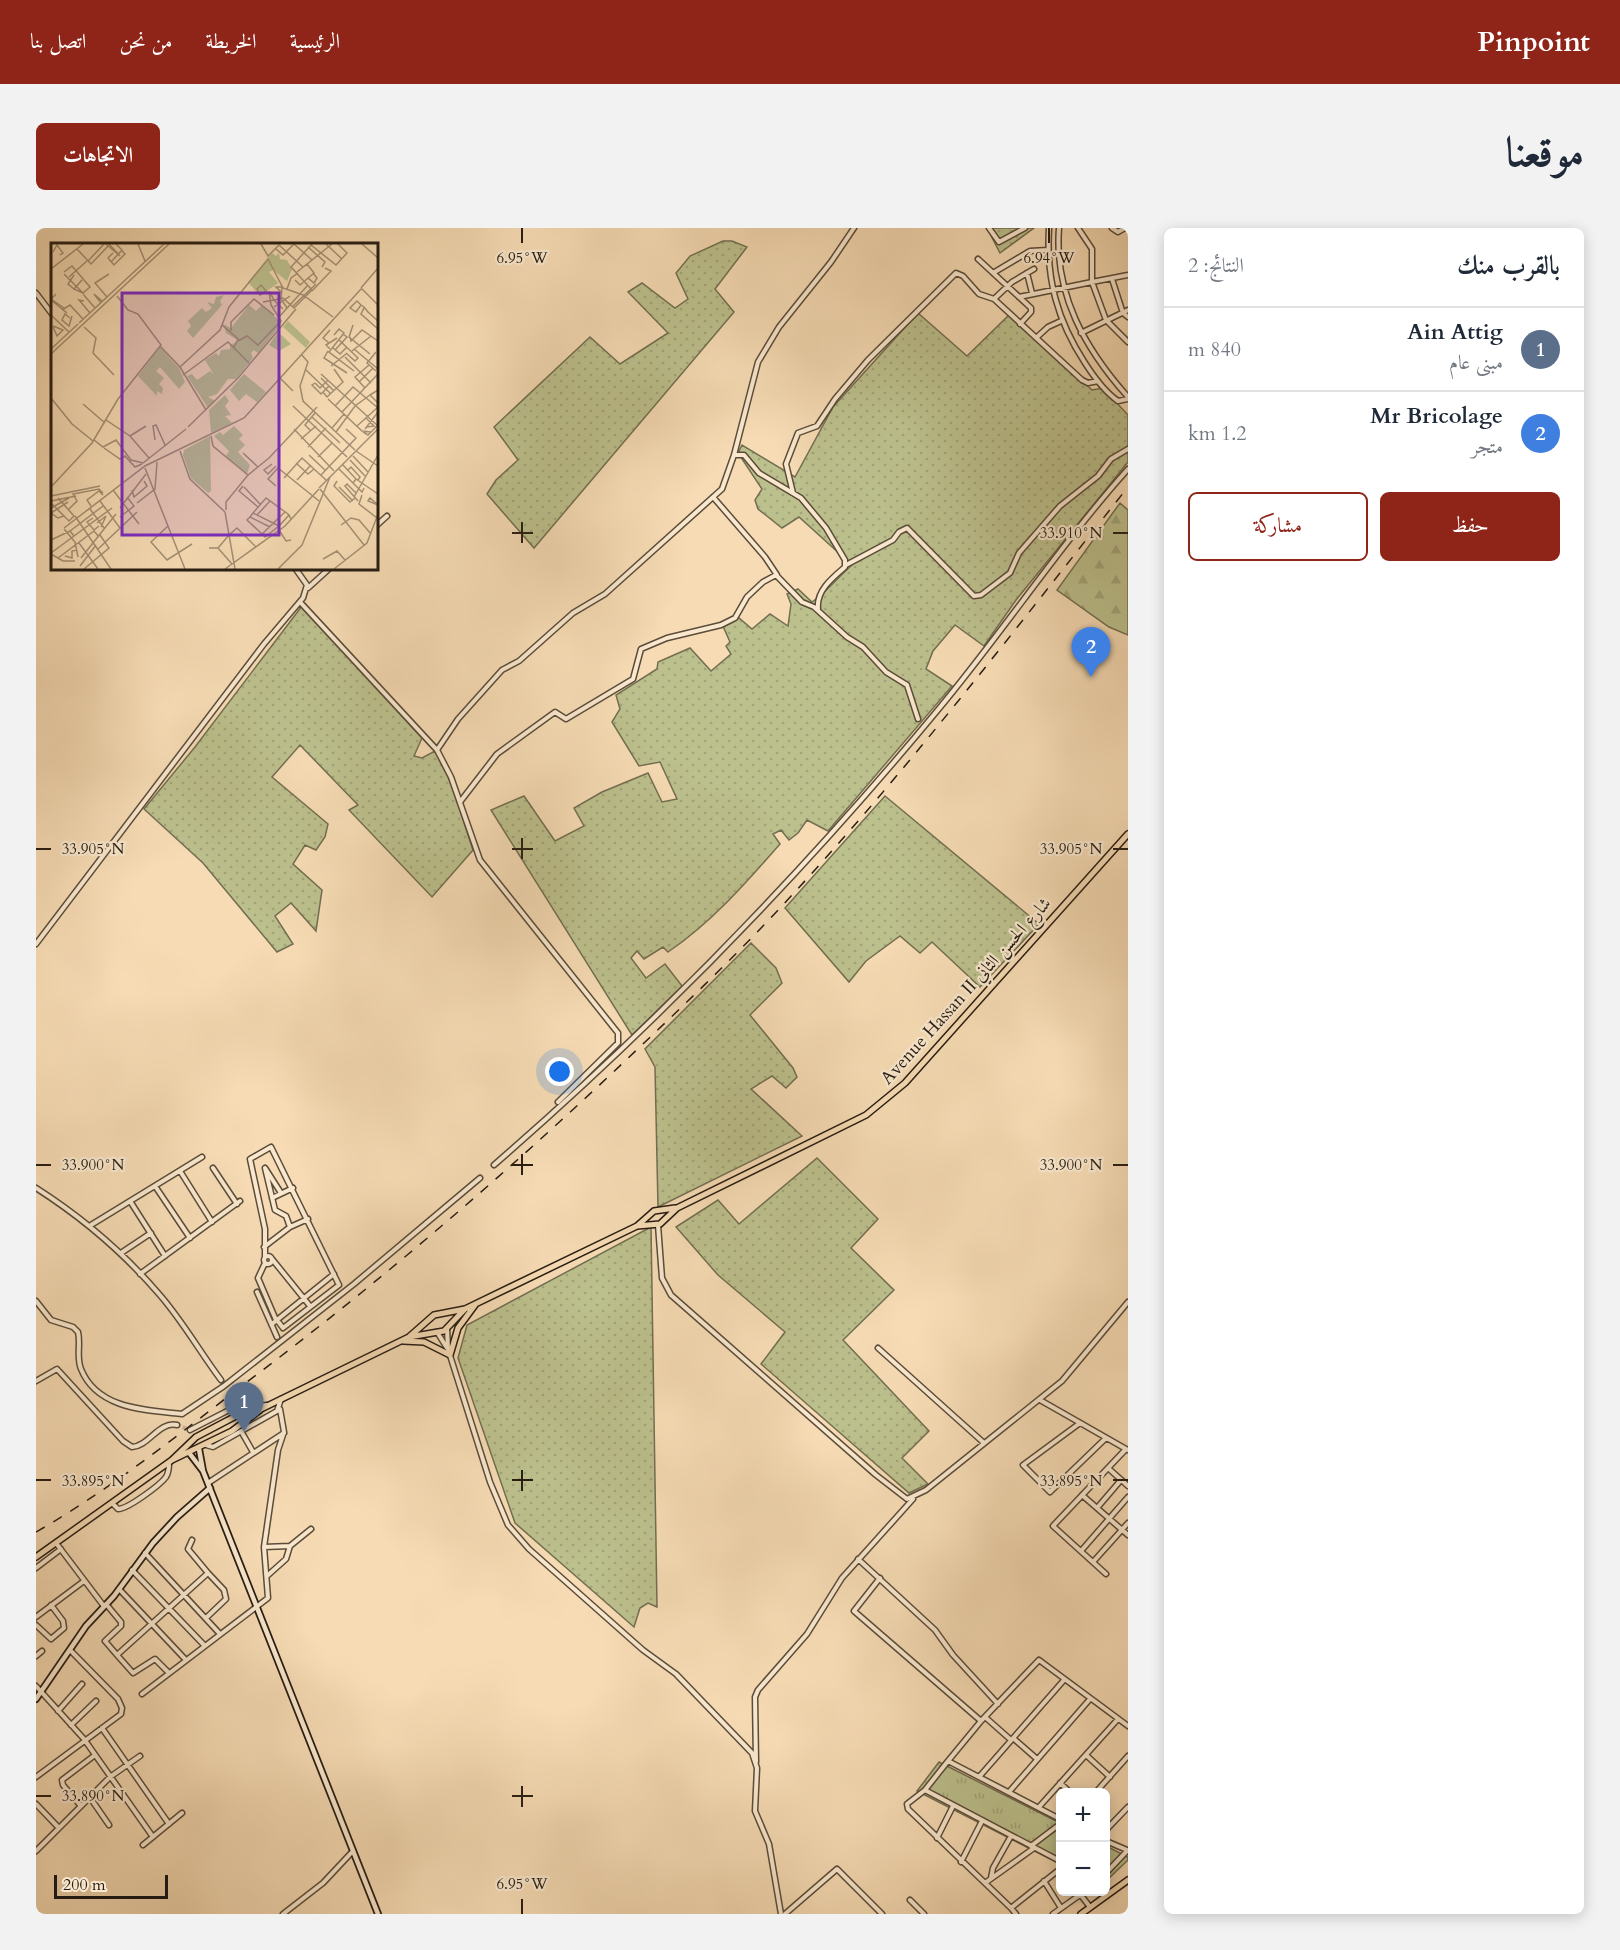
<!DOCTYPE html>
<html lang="ar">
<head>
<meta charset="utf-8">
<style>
  body { margin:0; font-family:Cardo,Amiri,serif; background:#f2f2f3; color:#1f2937; direction:rtl }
  .controls { position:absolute; right:18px; bottom:18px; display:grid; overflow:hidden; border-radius:9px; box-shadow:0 3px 15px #0003 }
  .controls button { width:54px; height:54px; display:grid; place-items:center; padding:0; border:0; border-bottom:2px solid #e0e1e3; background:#fff; color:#1f2937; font:30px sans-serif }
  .scale { position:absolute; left:18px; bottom:15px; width:114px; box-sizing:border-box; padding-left:6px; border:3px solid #271c12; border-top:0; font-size:16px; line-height:21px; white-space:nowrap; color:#271c12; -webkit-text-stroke:4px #f9e8ce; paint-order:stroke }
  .you { position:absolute; left:524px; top:844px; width:21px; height:21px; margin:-15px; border:4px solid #fff; border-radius:50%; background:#1a73e8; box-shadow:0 0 0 9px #1a73e833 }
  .badge { display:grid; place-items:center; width:39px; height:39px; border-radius:50%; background:#8f2418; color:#fff; font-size:20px; font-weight:700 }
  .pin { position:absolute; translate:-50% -50px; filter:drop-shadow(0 2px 3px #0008) }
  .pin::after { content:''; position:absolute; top:32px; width:21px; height:18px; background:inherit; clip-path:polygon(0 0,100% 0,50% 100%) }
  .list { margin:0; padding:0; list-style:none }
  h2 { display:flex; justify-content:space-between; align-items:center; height:78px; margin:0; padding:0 24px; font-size:26px }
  h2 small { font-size:20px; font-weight:400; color:#747a83 }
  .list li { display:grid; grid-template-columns:39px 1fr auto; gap:18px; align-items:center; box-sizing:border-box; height:84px; padding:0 24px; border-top:2px solid #e0e1e3 }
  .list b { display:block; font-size:22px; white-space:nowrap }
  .list p { margin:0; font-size:20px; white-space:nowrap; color:#747a83 }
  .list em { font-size:20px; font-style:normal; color:#747a83 }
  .actions { display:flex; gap:12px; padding:18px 24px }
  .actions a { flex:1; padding:14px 0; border:2px solid #8f2418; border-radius:9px; text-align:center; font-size:21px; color:#8f2418 }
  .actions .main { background:#8f2418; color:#fff }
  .map { position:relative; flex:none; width:1092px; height:1686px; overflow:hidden; direction:ltr; border-radius:9px }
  header { display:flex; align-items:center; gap:36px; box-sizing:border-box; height:84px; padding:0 30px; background:#8f2418; color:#fff }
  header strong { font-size:28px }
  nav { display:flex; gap:33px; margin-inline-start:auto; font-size:21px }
  .intro { display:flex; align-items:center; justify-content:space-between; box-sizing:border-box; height:144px; padding:0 36px }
  h1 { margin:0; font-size:42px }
  .button { padding:15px 27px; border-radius:9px; background:#8f2418; color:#fff; font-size:21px; font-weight:700 }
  main { display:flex; gap:36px; padding:0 36px }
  aside { flex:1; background:#fff; border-radius:9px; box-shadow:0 3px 15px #0003 }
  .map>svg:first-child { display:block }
  .grass { fill:url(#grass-dots); stroke:#726e50; stroke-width:1.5 }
  .forest { fill:url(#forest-firs); stroke:#726e50; stroke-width:1.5 }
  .park { fill:url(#park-tufts); stroke:#726e50; stroke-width:1.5 }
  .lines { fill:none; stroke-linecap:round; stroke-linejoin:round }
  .street-tunnel { stroke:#cdb594; stroke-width:4; stroke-dasharray:4 2; stroke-linecap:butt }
  .street-casing { stroke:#5b4c3a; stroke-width:7 }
  .secondary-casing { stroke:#271c12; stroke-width:8 }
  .primary-casing { stroke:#271c12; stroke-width:8 }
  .street { stroke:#f9e8ce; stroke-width:4 }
  .secondary { stroke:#f9e8ce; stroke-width:4.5 }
  .primary { stroke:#f6dbb4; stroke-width:5 }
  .rail { stroke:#271c12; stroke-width:1.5; stroke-dasharray:10 10; stroke-linecap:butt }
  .ticks { fill:none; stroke:#271c12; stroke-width:2 }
  .labels { text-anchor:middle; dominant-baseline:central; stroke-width:4.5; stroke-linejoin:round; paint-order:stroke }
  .street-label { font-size:18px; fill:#271c12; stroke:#f9e8ce }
  .inset-road { fill:none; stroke:#a38f73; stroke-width:1.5 }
  .view { fill:#7b2cbf; fill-opacity:0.15; stroke:#7b2cbf; stroke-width:3 }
  .inset-edge { fill:none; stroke:#271c12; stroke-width:3 }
  .ticks-label { font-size:15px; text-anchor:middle; fill:#271c12; stroke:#f9e8ce; stroke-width:4.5; stroke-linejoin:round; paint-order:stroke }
</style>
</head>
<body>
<header>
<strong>Pinpoint</strong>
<nav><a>الرئيسية</a><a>الخريطة</a><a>من نحن</a><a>اتصل بنا</a></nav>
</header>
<div class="intro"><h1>موقعنا</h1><a class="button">الاتجاهات</a></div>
<main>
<aside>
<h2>بالقرب منك<small>النتائج: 2</small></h2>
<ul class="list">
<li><span class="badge" style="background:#5c6f8a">1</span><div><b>Ain Attig</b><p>مبنى عام</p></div><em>840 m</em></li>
<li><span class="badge" style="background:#3f7fe0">2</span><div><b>Mr Bricolage</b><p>متجر</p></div><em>1.2 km</em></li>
</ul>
<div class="actions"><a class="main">حفظ</a><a>مشاركة</a></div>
</aside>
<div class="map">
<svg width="1092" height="1686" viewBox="0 0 1092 1686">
  <defs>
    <pattern id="grass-dots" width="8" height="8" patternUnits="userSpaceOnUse" patternTransform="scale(1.5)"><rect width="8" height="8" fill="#bcc08d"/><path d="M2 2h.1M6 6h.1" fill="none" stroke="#a2a479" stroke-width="1.8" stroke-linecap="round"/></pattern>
    <pattern id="forest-firs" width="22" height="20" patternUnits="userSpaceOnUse" patternTransform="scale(1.5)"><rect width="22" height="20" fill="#bcc08d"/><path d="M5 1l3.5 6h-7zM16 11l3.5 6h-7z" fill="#a2a479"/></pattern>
    <pattern id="park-tufts" width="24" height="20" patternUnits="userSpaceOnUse" patternTransform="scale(1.5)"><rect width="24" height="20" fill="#bcc08d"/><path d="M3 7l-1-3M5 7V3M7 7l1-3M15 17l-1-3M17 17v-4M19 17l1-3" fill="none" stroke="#a2a479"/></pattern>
  </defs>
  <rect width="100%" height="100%" fill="#f6dbb4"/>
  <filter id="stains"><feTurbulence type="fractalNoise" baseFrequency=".00333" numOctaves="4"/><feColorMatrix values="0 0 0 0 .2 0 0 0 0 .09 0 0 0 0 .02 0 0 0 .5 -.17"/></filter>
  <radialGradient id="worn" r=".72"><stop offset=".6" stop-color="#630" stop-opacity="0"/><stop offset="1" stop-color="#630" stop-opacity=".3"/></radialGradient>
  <path class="grass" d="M951,0H998L964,25Z
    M687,13H696L711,19L679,61L698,84L498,320L451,266L460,252L482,232L458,199L554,109L584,136L632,105L592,64L606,55L639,80L652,71L640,45L654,28Z
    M882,85L931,128L973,87L1056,162L1067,160L1092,187V234L980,372L948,418L919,397L897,423L890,441L916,458L792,603L771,592L762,605L753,612L745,602L737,606L744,616C710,655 675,695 632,724L627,719L608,731L601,723L595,730L610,750L629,736L646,758L596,807L455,582L488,568L519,613L548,598L538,580L566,564L612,545L626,574L641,571L624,534L603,538L576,494L584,481L580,467L621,441L622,434L654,420L675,443L695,426L690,418L694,414L687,398L703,390L716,401L734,386L752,398L755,376L751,366L762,361L776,374C792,363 801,350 816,337L763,289L746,300L722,281L719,272L726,261L702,225L706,217L759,249L797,179Z
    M266,378L386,510L378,528L386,530L399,523L416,557L437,622L396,669L313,582L322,577L264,517L236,549L292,596L289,609L280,622L269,617L257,636L286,662L280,703L255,675L239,688L257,716L241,724L167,635L108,581L159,519Z
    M849,568L1003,696L944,759L896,714L884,725L864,708L830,733L813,754L749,680Z
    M715,715L740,740L746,755L714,787L757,840L761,849L750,860L736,848L715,861L766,908L622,979L619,839L609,821Z
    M781,930L842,991L815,1020L858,1062L807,1112L893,1203L866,1230L892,1256L873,1265L725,1136L749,1104L682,1047L640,999L682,972L703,996Z
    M615,999L621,1379L612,1375L604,1380L598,1399L479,1295L422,1130L431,1097Z"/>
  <path class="forest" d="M1084,275L1092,282V407L1073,399L1021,362Z"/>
  <path class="park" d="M903,1534L1024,1595V1636L881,1563Z
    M1070,1618L1092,1629V1632L1070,1653Z"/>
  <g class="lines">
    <path class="street-tunnel" d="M141,1197L154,1202"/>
    <defs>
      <path id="street" d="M953,0L963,14L989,0
        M1013,0C1010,51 1021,92 1049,135C1058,149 1069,164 1082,173L1092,171
        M1023,0C1018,66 1049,121 1092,169
        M1042,0L1056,21V54L1092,47
        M1076,0L1082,4L1089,0
        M942,31L995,80V84L984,96
        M957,45L994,23L1012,22
        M991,45L996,65
        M1076,51L1087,85L1092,89
        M0,65L16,86
        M983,69L1056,54L1070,92L1092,114
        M958,71L976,54L998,41
        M1045,105L1092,82
        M1000,110L1012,99L1025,93
        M698,227H708L723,245L765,270L790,300L809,332V339C796,350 780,363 782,381
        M757,265L750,236L762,205L781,198L799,171L832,132L920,45L927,48L943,66L958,71L1046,152L1052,155L1062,153
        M677,269L729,329L741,347
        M340,298L351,288
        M810,337L857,312L863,304L871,300L938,368L945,367L974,345L983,325L1024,278L1062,248L1075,231L1092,221
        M272,360L294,340
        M264,374L401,522L415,549L444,632L582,805V815L522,874
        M401,522L422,491L466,442L483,433L537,385L569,366L686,261L698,227L722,134L743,99L795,34L818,0
        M424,574L461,526L519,484L530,491L597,451L605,421L631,410L685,397L699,390L711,369L727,354L740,347L766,374L778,379L811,409L827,419L850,444L871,457L882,491
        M0,716L228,416L267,370L271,357L259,340
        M458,937C618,798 766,646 901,483C967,404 1024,317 1092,241
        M177,940L201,976
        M144,943L176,994
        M119,958L154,1010
        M0,960C47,990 86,1023 123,1066C146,1092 164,1124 185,1152
        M245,965L229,940L239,982L250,988L254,999
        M236,970L257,960
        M94,973L129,1028
        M55,997L166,929
        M622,997L626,1050L635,1067L840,1247L871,1271L890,1262L1026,1153L1092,1074
        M228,1019L254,999L272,991
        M85,1025L115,1005
        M228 1032a4 4 0 1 1 8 0a4 4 0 1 1-8 0Z
        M229,1029V1001L214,931L235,919L303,1057L247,1100L241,1092
        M236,1031L274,1078
        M229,1035L222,1050L240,1092
        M104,1046L204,973
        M221,1064L241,1109
        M0,1073L15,1092L37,1099L42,1104C45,1116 40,1129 45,1141C61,1181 109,1182 146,1186L188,1158L318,1056L444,950
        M236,1096L298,1046
        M411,1100L412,1121L454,1254L472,1297L493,1321L607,1422L640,1446L716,1525L721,1540L719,1583L733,1616L745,1686
        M401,1104L411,1120
        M842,1120L948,1215
        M0,1153L21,1141L87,1213L96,1219C113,1218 123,1193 141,1197
        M1004,1172L1090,1221
        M1044,1195L987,1237L1014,1264L1070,1210
        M154,1202L197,1180L231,1177
        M205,1203L217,1224
        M170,1217L177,1219L241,1183L245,1171
        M1072,1240L1092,1258
        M172,1255L248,1205
        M1046,1267L1092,1307
        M76,1275L82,1281C92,1281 124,1257 130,1249C133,1244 133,1240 133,1235
        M1061,1280L1085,1252
        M20,1315L67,1377
        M228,1319L254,1318L275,1301
        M1045,1323L1092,1269
        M109,1325L184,1406
        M822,1331L899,1402L917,1427L962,1476
        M1057,1334L1092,1295
        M0,1340L25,1321
        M96,1342L168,1417
        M1070,1346L1017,1298L1090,1221L1092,1222
        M231,1348L250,1331L254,1318
        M844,1350L818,1383L945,1493
        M83,1361L149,1431
        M70,1376L85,1394V1398L69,1413L81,1427L172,1345L152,1321L156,1312
        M0,1389L48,1353
        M170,1390L190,1371L188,1362L172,1345
        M0,1397L15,1411L28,1400L27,1393L15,1377
        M81,1427L97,1445L119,1431L132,1444
        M0,1428L6,1423
        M0,1458L48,1511L117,1609
        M106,1466L232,1370L228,1319L242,1222L248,1204L244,1181
        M22,1483L46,1456
        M949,1489L975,1512
        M35,1497L60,1473
        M66,1500L133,1596
        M977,1510L1001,1531
        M1050,1527L1074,1549
        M912,1533L889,1562L1024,1633
        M720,1534L719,1469L722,1462L771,1406L806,1350L877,1271
        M0,1549L85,1486L86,1480L82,1471L34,1422
        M943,1549L1028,1452
        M1024,1555L1034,1564
        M889,1562L871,1576L872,1581L975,1680
        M973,1564L1054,1471
        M1060,1564L1092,1528
        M53,1568L73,1597
        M0,1576L22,1599
        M44,1577L27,1557L26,1552L59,1527
        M1003,1579L1082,1491
        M1024,1591L912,1533L945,1493L1003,1432L1092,1498
        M1070,1602L1092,1579
        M901,1610L917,1578
        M1070,1613L1091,1622
        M107,1617L146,1585
        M995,1618L1024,1596
        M0,1623L74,1549L104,1528
        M925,1634L946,1593
        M1070,1645L1091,1623
        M955,1650L957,1640L975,1608
        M1008,1653L1025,1680
        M949,1655L998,1620
        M1044,1666L1054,1679
        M874,1672L888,1686
        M247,1686L287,1655L317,1623
        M749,1686L801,1641L846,1686
        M980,1686L975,1680L1024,1641
        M1017,1686L1048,1664"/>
      <path id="secondary" d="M163,1221L167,1243L342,1686
        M154,1226L167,1243
        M0,1471L50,1398L78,1368L117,1315L141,1289L174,1260"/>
      <path id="primary" d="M601,998L618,983L639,980
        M373,1109L408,1103L429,1081
        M367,1113L388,1114L414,1127L422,1100L439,1077
        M136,1232L196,1203L224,1182
        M0,1329L136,1232L160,1209L200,1188L225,1181L373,1109L398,1087L429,1081L601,998L624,996L641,980L830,887L869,855L1092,606
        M1045,1686L1092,1652"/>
    </defs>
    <use href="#street" class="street-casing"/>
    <use href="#secondary" class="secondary-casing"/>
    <use href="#primary" class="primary-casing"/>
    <use href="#street" class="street"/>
    <use href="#secondary" class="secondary"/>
    <use href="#primary" class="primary"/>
    <path class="rail" d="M0,1304C84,1256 159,1193 236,1135C359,1041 477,939 589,833C646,779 704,724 757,666C876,537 983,396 1092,259"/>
  </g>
  <path class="ticks" d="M486,0V15M1013,0V15M486,294V315M476,305H497M1077,305H1092M486,610V631M0,621H15M476,621H497M1077,621H1092M486,926V947M0,937H15M476,937H497M1077,937H1092M486,1242V1263M0,1252H15M476,1252H497M1077,1252H1092M486,1558V1579M0,1568H15M476,1568H497M486,1671V1686"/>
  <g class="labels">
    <g class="street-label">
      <text transform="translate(930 763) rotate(-48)">Avenue Hassan II شارع الحسن الثاني</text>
    </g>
  </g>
  <g transform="translate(15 15)">
    <rect width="327" height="327" fill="#f6dbb4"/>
    <path d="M221,10L225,13L228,10L229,16L236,17L241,26L236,38L222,27L218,29L227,40L209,53L197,39ZM173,52L169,58L171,62L142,95L136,88L140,83L137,78L151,65L155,69L161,65L156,59L163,61L165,54ZM198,62L205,68L211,62L231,80L207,110L203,107L200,110L202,115L185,136H177L166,151L157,154L164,158L157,165L136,133L141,131L146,137L159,128L163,132L154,117L165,110L168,113L170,107L179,106V102L188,98L175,90L172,81L180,85ZM237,78L259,99L255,105L232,84ZM109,104L128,125L134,139L128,146L109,124L105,128L113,135L108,141L112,145L111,151L106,148V153L87,133ZM193,131L215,149L206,159L195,151L188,158L179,147ZM174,152L178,158L174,163L180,172L174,173L181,180L160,190L158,167ZM183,183L192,192L188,196L194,202L187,209L199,222L196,231L175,213L178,208L163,193L169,189L172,192ZM159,193L160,248L157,250L140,235L132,212L133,207Z" fill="#bcc08d"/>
    <path d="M227,89L240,101L228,108L218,102Z" fill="#bcc08d"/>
    <path class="inset-road" d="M55,1L69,13L58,1M87,1L94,18M210,1L217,13L228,2M243,1L261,17M275,1L291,16M311,1L327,15M228,2L252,24M260,2L285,22L296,10L287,1M257,4L274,19L271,24M26,6L40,21L59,1M225,6L232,12L243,1M2,9L6,2L12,10L9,12M62,10L57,15L63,22L74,11L71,8M37,18L53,1M60,19L71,7L65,1M0,26L32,1M13,29L21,23L39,44L32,50M246,29L281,1M13,31L33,51M18,34L37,17M257,35L263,40L266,35L262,30M31,37L23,46L32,50M244,37L249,42L263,30L256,21M310,45L327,25M310,45L327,62M23,46L17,41L23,32M236,46L240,35L247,30M215,48L209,52L206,46L210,42L216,49M261,48L280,28L274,25M230,49L225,44H231L230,56L236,65M5,51L0,56L13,65M32,51L44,65M56,54L44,40L58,31M0,57L16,70M33,58L28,57L39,70M212,59L223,57L232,66M50,60L43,51L51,58M310,62L305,69L299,65L306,58L310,62L313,64L317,69L327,78M223,64L239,53M241,64L265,41M313,65L310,71L327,86M11,67L19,62L32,76M0,72L18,89M228,74L257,42M19,75L14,71L11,77L18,83L21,73M28,80L113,1M171,82L187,96L183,104M302,82L298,94L319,111M2,84L6,93L12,87L2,83M33,84L45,95L42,110L63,132M180,88V79L203,56L223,72M283,92L288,86L293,90L278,109L303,128M299,94L300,98L311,87L327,98M288,97L307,115L304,118L295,110M187,98L196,93L207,102L230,78L220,62L218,48L223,57L232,55L243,65L261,47L240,24L261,1M278,100L272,95L279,87M109,103L129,124L155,167M281,104L289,111L296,104M0,106L27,81M279,106L275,102L286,95M303,106L327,126M284,107L296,94L292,91M277,108L273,115L296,130M301,108L320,93M0,111L118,1M250,111L257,119L249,143L252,158L304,207M294,114L320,140M280,123L295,111M129,124L169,87L178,64L217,16L232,45L252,52L282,74M255,127L280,151M325,128L316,120L325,109M270,131L327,183M132,132L177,99L198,120M229,135L242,148M270,135L283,148M308,139L322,125M264,140L261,142L270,151L278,143M264,140L269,145L277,137M314,145L304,134L318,122M327,147L319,152L327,160M272,149L276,154L292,139L283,126M0,155L21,181L42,198M277,156L311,188L320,189M32,161L54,180M242,163L296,214M284,163L302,144L327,165M291,169L327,131M261,174L289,200M315,175L323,183L316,184M55,177L79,193L98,215M306,183L326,165M137,184L187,135L245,66M281,185L293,171M243,186L283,228M314,186L327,169M260,188L254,182L264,170M285,189L304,163L319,152M312,189L317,192L327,182M79,193L95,183M160,193L162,203L197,232L218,215L266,164M250,196L265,183M43,197L52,204L65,197L80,217L92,220L135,186M104,197L102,183L105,182L114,202M257,204L275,185M53,205L69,216L74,213L84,224L91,221M129,208L139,236L174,269L184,326M305,208L327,223M192,210L207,224M258,212L274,227M302,213L317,229M267,214L281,200M299,217L314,233M245,220L257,231L263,226M221,221L213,227L217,231L225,223M292,222L305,236L302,240M94,225L134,326M288,226L311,249L313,245M297,227L300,224L309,234L307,237M270,232L305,195L295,186M233,235L251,215L275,237M305,236L327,251M246,237L260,222M286,238L283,243L299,259L304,255M192,243L188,248L207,264M225,243L217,236L227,225L268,258M0,244L41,200L67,156L110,102L87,71L77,67L66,53M193,244L209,261M288,244L302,258M268,245L327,186M269,246L313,302M62,247L88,281M81,247L83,254L96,243L93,238M305,250L296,241L294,243L307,258M311,252L308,261L326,275M0,253L49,243M303,254L327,212M0,258L25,253M49,258L69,285M0,260L18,278L23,273L7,255M86,260L104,246L106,219M327,262L319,255L317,258L327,262M40,263L36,257L48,248L52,252M0,265L18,255M69,265L95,231M18,266L26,258L22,251L48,246L52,250M39,266L53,285M175,267V259L197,232M202,270L199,274L219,284M206,272L219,258M238,272L228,283L202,270L215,255L237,271L238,272L240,276M13,273L7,275L0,270L17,259M24,273L60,326M69,274L83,263L76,254M199,274L196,277L211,291M42,275L36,279L43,287L48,283M46,280L55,273L50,284M290,282L300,275L308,277L320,291M117,283L100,299L116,317L141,301M228,283L214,294L211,291L234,269M13,285L94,223L193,175L310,46M13,286L24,299L27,314M228,287L235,298L240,297M19,288L52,263M178,292L186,285L205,304M0,297L19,288L23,293M28,300L47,326M158,305H167L178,292M167,305L181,321M47,306L86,269M0,310L61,265M0,311L12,318H24M14,313L21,315V308L26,307M7,315L43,288L48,294M30,315L65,271M272,316L286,308L294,317M29,323L45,302M33,326L58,305L49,292M174,326L234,283L268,246M227,326L251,302L279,234M283,326L316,300L327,271"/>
    <path class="view" d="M71,50H228V292H71Z"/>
    <rect width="327" height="327" class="inset-edge"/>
  </g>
  <g class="ticks-label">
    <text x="486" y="35">6.95°W</text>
    <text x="1013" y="35">6.94°W</text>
    <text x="1035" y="310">33.910°N</text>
    <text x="57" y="626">33.905°N</text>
    <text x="1035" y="626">33.905°N</text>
    <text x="57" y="942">33.900°N</text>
    <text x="1035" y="942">33.900°N</text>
    <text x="57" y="1258">33.895°N</text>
    <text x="1035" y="1258">33.895°N</text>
    <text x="57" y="1573">33.890°N</text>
    <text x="486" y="1661">6.95°W</text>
  </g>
  <rect width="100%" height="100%" filter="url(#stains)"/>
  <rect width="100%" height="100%" fill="url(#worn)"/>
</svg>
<div class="controls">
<button>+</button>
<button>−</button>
</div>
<div class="scale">200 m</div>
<div class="you"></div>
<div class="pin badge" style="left:208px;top:1204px;background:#5c6f8a">1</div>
<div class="pin badge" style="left:1055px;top:449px;background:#3f7fe0">2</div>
</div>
</main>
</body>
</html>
